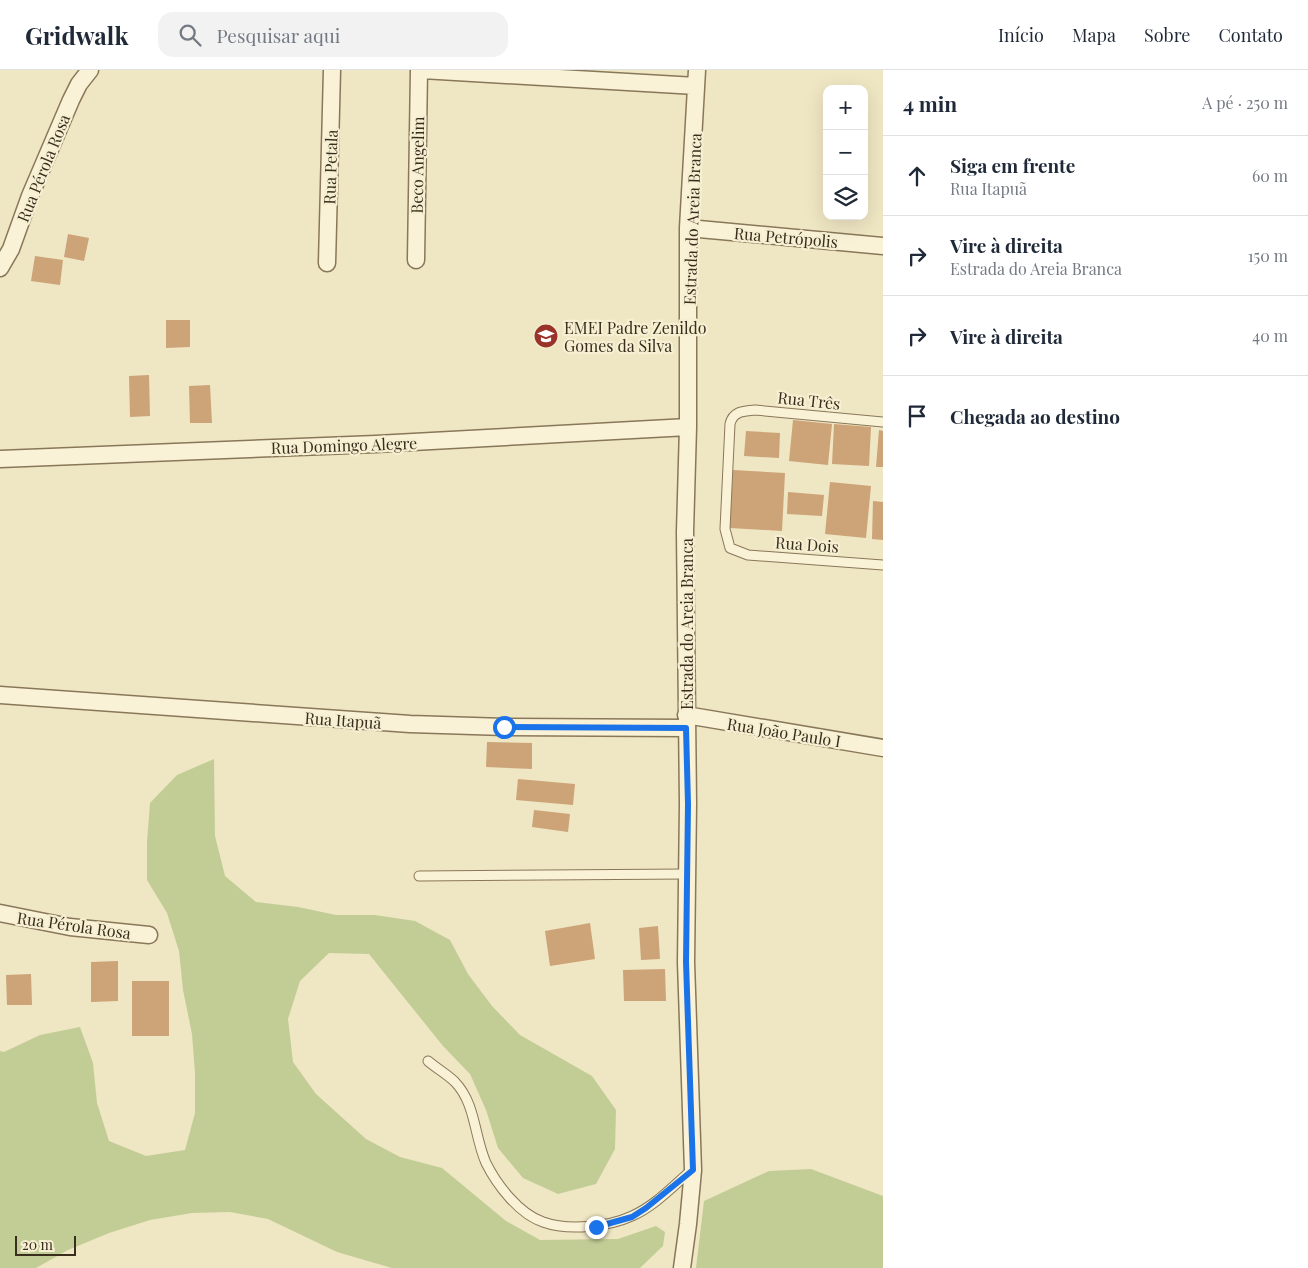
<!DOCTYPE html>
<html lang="pt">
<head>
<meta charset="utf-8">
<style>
  body { margin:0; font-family:"Playfair Display",serif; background:#f2f2f3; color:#1f2937 }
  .controls { position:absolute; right:15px; top:15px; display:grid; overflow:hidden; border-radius:10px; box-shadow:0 5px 20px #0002 }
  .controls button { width:45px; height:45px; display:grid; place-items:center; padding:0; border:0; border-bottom:1px solid #e0e1e3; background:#fff; color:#1f2937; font:25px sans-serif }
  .scale { position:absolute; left:15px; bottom:12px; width:61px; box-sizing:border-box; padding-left:5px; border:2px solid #392d1e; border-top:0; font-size:14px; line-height:18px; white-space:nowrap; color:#392d1e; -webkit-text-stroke:4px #f6efd2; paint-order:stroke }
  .stop { position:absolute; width:15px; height:15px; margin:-11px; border:4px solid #1a73e8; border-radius:50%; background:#fff }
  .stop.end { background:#1a73e8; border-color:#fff; box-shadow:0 1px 5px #0008 }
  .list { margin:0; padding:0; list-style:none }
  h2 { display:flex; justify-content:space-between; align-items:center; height:65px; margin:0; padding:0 20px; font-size:21px }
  h2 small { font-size:16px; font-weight:400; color:#747a83 }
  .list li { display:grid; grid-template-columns:32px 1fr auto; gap:15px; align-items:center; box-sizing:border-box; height:80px; padding:0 20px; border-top:1px solid #e0e1e3 }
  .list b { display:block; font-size:19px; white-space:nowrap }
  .list p { margin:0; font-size:16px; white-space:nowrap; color:#747a83 }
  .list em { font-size:16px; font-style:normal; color:#747a83 }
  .icon { flex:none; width:28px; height:28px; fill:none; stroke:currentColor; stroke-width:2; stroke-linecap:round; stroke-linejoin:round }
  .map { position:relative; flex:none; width:883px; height:1198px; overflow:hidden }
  header { display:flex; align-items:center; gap:30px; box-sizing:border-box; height:70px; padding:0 25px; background:#fff; border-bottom:1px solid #e0e1e3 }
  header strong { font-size:24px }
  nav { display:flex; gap:28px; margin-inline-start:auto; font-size:18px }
  .search { width:350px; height:45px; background:#f2f2f3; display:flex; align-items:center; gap:12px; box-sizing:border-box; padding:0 18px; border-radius:15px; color:#747a83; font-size:19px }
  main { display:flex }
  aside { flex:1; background:#fff }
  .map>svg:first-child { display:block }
  .green { fill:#c2cd96 }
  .building { fill:#cda378 }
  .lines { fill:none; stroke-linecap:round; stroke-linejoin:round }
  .lane-casing { stroke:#897759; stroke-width:11 }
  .street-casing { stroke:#897759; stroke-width:19 }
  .lane { stroke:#f9f2d6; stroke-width:9 }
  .street { stroke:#f9f2d6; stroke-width:16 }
  .route { stroke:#1a73e8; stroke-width:6 }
  .labels { text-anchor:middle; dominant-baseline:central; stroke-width:4.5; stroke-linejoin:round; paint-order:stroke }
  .street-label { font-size:16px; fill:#392d1e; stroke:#f6efd2 }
  .poi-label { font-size:16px; fill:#392d1e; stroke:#f6efd2; text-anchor:start }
</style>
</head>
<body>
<header>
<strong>Gridwalk</strong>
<div class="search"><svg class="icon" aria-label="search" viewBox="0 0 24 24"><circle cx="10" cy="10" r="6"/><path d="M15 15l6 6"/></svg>Pesquisar aqui</div>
<nav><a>Início</a><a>Mapa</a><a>Sobre</a><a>Contato</a></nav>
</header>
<main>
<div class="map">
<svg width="883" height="1198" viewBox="0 0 883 1198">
  <rect width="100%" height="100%" fill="#efe6c3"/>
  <path class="green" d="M214,689L215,766L225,806L256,832L298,837L336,845H375L415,851L450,870L468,904L492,936L520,965L592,1006L616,1040L615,1079L596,1114L558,1124L523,1108L498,1078L486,1040L470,1004L443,976L369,884L329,883L300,911L288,949L293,992L316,1024L366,1069L400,1087L442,1098L506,1151L540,1170L618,1169L656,1156L665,1162L663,1176L640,1198H392L337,1182L268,1149L230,1142L192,1143L150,1150L109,1163L68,1180L36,1198H0V981L4,982L40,965L80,957L93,993L97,1033L109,1071L146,1086L185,1080L195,1043V1003L192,964L183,920L179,881L167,843L147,810V772L150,733L177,705Z
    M811,1099L883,1126V1198H696L704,1131L769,1101Z"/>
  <path class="building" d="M68,164L89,168L84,191L64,187Z
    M35,186L63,190L60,215L31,211Z
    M166,250H190V277L166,278Z
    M149,305L150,346L130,347L129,306Z
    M210,315L212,353H190L189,316Z
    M793,350L832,354L828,395L789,391Z
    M834,354L871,357L869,396L832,394Z
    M879,360L883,361V397H876Z
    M746,361L780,363L779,388L744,386Z
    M733,400L785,403L782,461L730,458Z
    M830,412L871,416L866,468L825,464Z
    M788,422L824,425L822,446L787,444Z
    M873,431L883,432V470L872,469Z
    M487,672L532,673V699L486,697Z
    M518,709L575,714L573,735L516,730Z
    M534,740L570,744L568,762L532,757Z
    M590,853L595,889L550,896L545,861Z
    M658,856L660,889L641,890L639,858Z
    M118,891V931L91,932V892Z
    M665,899L666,931H624L623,900Z
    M31,904L32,935H7L6,905Z
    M132,911H169V966H132Z"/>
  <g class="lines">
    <defs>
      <path id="lane" d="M883,352L755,340C744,341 733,341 730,354L725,459L730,478L748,485L883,495
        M419,806L687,804
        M428,991C436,998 447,1004 455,1012C476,1034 474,1066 486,1093C497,1115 519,1144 543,1152C568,1161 608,1157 632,1146C655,1136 674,1115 692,1100"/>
      <path id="street" d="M422,0L696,16
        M688,158L883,176
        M416,190L419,0
        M327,193L332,0
        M0,198L11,179L30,126L71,30L79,14L90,0
        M0,389L376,374L688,357
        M0,625L410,654L505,657L686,658
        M686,645L883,678
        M0,843L70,857L149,865
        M682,1198L688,1154L693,1100L686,892L688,734L685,462L688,357V158L697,0"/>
    </defs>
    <use href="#lane" class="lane-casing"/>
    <use href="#street" class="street-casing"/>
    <use href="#lane" class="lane"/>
    <use href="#street" class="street"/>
  </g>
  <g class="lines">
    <path class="route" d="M504,657L686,658L688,734L686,892L693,1100L646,1138L632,1147L596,1157"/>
  </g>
  <defs>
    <symbol id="school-disc" viewBox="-11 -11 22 22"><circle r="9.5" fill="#993228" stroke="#f6efd2"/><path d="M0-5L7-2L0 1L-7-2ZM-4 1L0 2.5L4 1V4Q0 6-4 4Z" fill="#fff"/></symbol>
  </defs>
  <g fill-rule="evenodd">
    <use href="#school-disc" x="532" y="252" width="28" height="28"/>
  </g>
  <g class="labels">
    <g class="street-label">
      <text transform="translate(417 95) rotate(-89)">Beco Angelim</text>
      <text transform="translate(330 97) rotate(-88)">Rua Petala</text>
      <text transform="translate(43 98) rotate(-68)">Rua Pérola Rosa</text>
      <text transform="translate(692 149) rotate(-88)">Estrada do Areia Branca</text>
      <text transform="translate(786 167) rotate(5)">Rua Petrópolis</text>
      <text transform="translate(809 330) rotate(6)">Rua Três</text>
      <text transform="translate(344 375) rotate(-2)">Rua Domingo Alegre</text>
      <text transform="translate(807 474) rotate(4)">Rua Dois</text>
      <text transform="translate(686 554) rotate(-90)">Estrada do Areia Branca</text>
      <text transform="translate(343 650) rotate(4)">Rua Itapuã</text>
      <text transform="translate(784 662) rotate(9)">Rua João Paulo I</text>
      <text transform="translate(74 855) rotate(8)">Rua Pérola Rosa</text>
    </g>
    <g class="poi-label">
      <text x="564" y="257">EMEI Padre Zenildo<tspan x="564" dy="18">Gomes da Silva</tspan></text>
    </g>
  </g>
</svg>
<div class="controls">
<button>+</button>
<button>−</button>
<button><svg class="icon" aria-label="layers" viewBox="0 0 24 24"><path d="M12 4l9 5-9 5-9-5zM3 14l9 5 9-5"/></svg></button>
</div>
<div class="scale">20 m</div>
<div class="stop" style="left:504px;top:657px"></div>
<div class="stop end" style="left:596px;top:1157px"></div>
</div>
<aside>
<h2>4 min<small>A pé · 250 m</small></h2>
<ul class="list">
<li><svg class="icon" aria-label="ahead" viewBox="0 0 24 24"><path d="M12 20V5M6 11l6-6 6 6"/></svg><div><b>Siga em frente</b><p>Rua Itapuã</p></div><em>60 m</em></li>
<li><svg class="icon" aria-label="right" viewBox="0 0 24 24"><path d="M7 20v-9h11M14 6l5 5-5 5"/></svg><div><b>Vire à direita</b><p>Estrada do Areia Branca</p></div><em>150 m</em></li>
<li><svg class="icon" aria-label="right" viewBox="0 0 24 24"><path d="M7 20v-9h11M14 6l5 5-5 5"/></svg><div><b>Vire à direita</b></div><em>40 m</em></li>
<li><svg class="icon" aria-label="arrive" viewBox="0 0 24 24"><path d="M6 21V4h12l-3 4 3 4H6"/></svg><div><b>Chegada ao destino</b></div></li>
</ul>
</aside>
</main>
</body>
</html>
